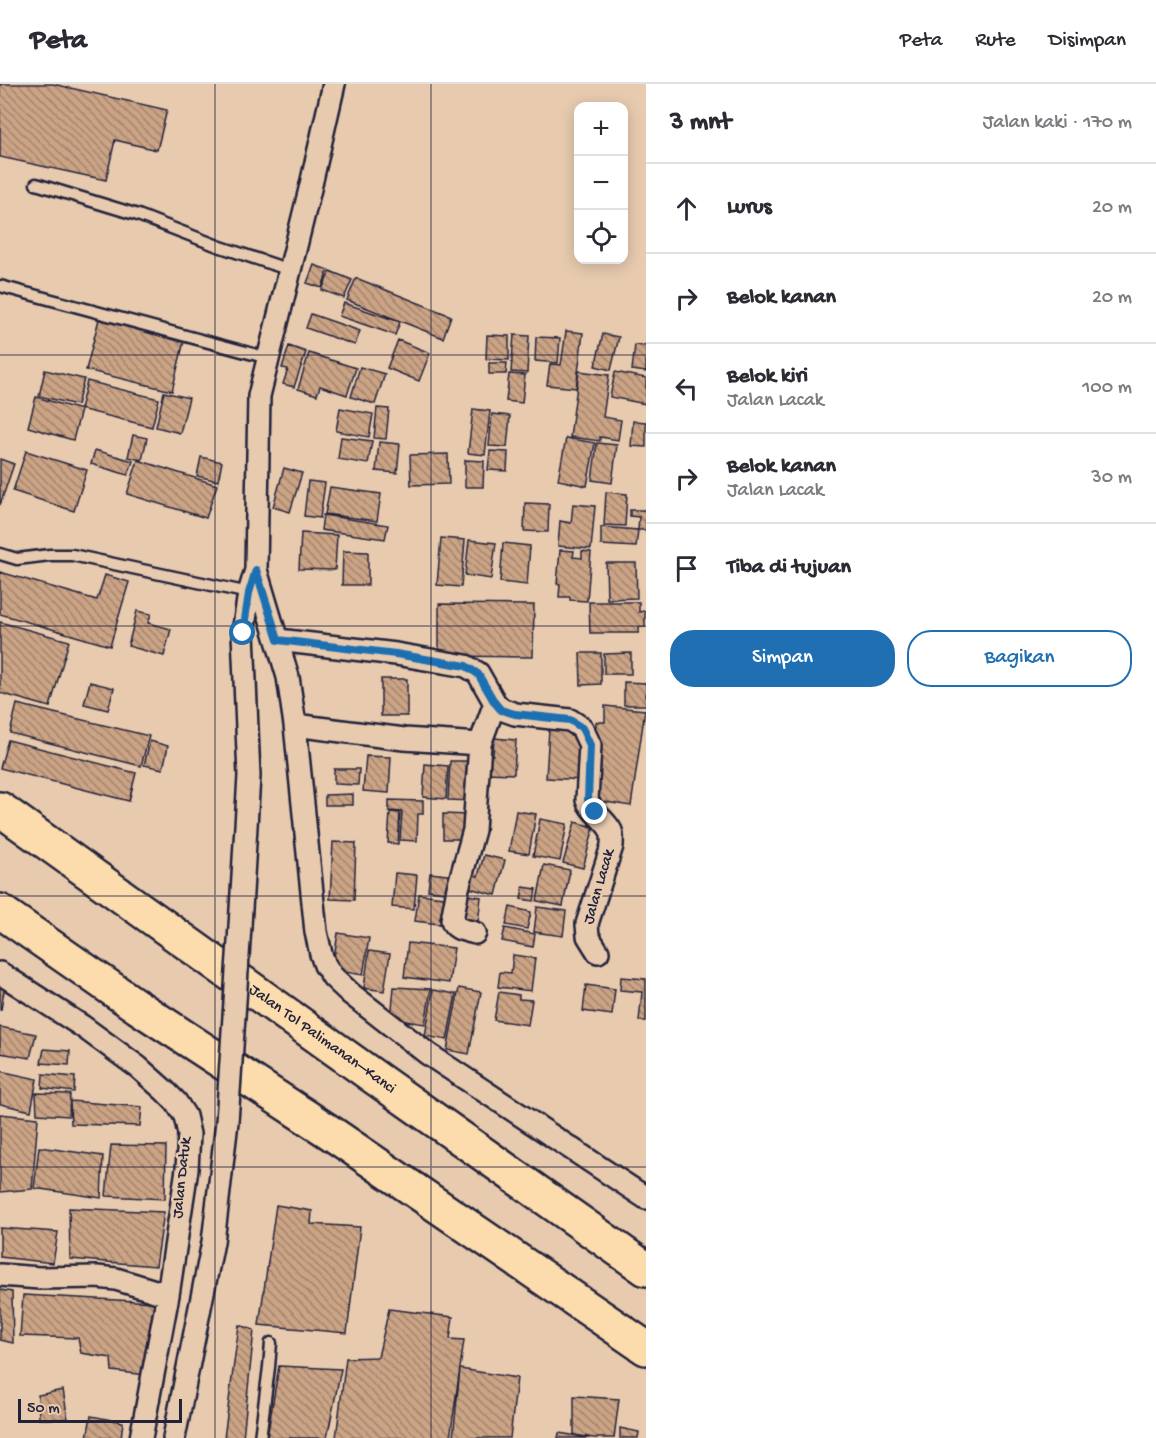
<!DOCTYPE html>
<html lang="id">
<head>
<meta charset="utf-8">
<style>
  body { margin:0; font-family:"Gochi Hand",sans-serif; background:#f7f7f7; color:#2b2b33 }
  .controls { position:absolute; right:18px; top:18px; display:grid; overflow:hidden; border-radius:12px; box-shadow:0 3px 15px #0003 }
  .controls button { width:54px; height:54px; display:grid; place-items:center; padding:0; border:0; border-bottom:2px solid #e1e1e2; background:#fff; color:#2b2b33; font:30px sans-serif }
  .scale { position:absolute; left:18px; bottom:15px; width:164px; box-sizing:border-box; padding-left:6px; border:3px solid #22223b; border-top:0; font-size:16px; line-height:21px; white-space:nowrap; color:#22223b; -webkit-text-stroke:4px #e8cbaf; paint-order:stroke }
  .stop { position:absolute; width:18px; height:18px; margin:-14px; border:4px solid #1f6fb2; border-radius:50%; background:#fff }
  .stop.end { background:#1f6fb2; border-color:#fff; box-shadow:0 2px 6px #0008 }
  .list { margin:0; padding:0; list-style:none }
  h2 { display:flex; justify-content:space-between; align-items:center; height:78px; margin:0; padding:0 24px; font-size:26px }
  h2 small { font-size:20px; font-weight:400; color:#7c7c81 }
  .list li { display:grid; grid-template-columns:39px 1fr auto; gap:18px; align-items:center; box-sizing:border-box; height:90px; padding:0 24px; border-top:2px solid #e1e1e2 }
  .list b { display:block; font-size:22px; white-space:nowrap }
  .list p { margin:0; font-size:20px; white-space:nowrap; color:#7c7c81 }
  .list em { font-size:20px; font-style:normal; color:#7c7c81 }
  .actions { display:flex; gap:12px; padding:18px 24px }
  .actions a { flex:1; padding:14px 0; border:2px solid #1f6fb2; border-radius:24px; text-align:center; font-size:21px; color:#1f6fb2 }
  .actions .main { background:#1f6fb2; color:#fff }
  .icon { flex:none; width:33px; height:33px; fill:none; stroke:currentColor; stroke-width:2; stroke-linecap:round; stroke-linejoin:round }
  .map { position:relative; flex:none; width:646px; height:1354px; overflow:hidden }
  header { display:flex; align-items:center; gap:36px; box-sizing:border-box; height:84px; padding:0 30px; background:#fff; border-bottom:2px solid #e1e1e2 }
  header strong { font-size:28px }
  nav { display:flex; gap:33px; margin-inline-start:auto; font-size:21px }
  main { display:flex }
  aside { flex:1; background:#fff }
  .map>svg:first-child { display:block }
  .building { fill:url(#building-back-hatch); stroke:#22223b; stroke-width:1.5 }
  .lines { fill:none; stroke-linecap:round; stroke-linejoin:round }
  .lane-casing { stroke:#22223b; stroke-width:15 }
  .street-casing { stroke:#22223b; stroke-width:26 }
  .highway-casing { stroke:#22223b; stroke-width:38 }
  .lane { stroke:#e8cbaf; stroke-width:10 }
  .street { stroke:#e8cbaf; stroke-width:21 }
  .highway { stroke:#fcdcac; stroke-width:33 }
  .street-bridge-casing { stroke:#22223b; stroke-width:26; stroke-linecap:butt }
  .street-bridge { stroke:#e8cbaf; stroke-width:21 }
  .route { stroke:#1f6fb2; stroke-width:8 }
  .grid { fill:none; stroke:#22223b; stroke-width:1.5; stroke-opacity:0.55 }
  .labels { text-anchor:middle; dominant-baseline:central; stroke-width:5; stroke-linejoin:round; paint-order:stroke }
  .street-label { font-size:16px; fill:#22223b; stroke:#e8cbaf }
</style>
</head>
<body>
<header>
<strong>Peta</strong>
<nav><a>Peta</a><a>Rute</a><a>Disimpan</a></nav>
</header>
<main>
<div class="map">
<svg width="646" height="1354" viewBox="0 0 646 1354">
  <defs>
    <pattern id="building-back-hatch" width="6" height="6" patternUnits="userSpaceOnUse" patternTransform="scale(1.5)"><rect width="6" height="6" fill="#cba385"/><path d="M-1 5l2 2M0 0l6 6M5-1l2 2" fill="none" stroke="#a4846e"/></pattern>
  </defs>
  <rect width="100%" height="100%" fill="#e8cbaf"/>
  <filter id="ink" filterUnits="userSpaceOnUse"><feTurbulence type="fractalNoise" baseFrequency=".0167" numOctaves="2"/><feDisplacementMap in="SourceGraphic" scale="12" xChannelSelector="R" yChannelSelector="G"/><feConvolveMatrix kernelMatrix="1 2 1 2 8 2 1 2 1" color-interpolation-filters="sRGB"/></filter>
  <g filter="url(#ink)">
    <path class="building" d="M0,0H53L167,26L157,66L115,56L106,96L0,73Z
      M314,181L328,186L322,204L307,199Z
      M330,187L352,196L344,214L322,206Z
      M356,194L451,232L443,254L347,216Z
      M344,219L400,238L395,251L339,232Z
      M311,230L360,247L355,261L306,244Z
      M99,235L184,257L172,307L86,286Z
      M566,247L583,249L576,304L547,301L550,280L561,281Z
      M603,250L619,253L611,286L595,282Z
      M487,251L509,252V276L486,275Z
      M514,251L529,252L527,289L511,288Z
      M536,253L560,254L558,279L535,277Z
      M398,256L430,269L419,297L387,284Z
      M635,261L646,262V288L632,286Z
      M289,262L306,268L294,303L283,300L288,285L282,284Z
      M309,269L356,284L347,311L320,302L317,311L298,305Z
      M489,279H507L506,290H489Z
      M360,283L385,290L375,320L351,313Z
      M45,286L84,295L77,321L39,312Z
      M579,287L609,291L603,333L621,336L618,356L600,353V357L570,353Z
      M615,288L646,294V320L610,313Z
      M509,290L525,291L522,319L506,317Z
      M87,297L159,315L152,343L80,325Z
      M164,308L189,314L180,349L156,343Z
      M36,313L81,326L73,356L28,343Z
      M340,324L373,330L369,353L336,347Z
      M377,324L389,325L386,355L374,354Z
      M473,325L490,327L485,371L468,369Z
      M492,330L510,332L507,363L489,362Z
      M633,337L646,338V363L631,362Z
      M133,351L147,354L142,376L128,373Z
      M341,353L372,357L368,380L338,375Z
      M566,354L595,359L587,402L558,396Z
      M379,358L400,360L397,389L376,387Z
      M597,359L617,361L612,399L592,396Z
      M95,366L133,377L128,391L91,380Z
      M26,367L87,386L74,427L13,407Z
      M490,367L508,368L507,387L488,386Z
      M448,370L449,400L411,401L410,371Z
      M201,373L222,378L218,397L197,392Z
      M0,375L14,380L0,421Z
      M138,376L217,401L206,434L127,410Z
      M465,376L484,377L483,403H465Z
      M284,384L302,389L290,428L273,423Z
      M308,397L325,399L320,434L304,432Z
      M330,403L381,410L377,437L325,430Z
      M606,408L627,410L625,442L604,441Z
      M525,419L549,420L548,448L524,447Z
      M573,420L595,422L591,465L558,462L560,437L571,439Z
      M630,426H646V446H638L639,433L630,432Z
      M323,431L388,441L385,455L321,446Z
      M601,443L638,446L636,463L601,461Z
      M301,449L337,451L335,486L299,485Z
      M441,454L465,456L461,503L437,501Z
      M469,456L496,459L491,495L465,491Z
      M503,459L530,462L527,501L500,498Z
      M560,466L574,467L573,473L582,474V467L591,468L587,517L570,516V513H559L560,500H557Z
      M343,467L368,468V501H342Z
      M606,479H636L637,514L607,515Z
      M0,488L97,516L105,491L129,498L110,562L0,530Z
      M589,518H639V528L645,527V543H639V549H590Z
      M439,520L534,521L533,573L439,572Z
      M137,527L151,530L148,539L171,545L164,572L128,562Z
      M0,538L69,557L50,623L0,609Z
      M580,569H601V600L581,601Z
      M631,569V590H604V570Z
      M381,595H407V632H381Z
      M90,598L114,604L108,626L84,620Z
      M624,598L646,599V621H624Z
      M17,620L149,652L141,682L10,649Z
      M605,622L645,626L631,722L592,716L596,638H605Z
      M549,645L570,646V652H581L585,696L546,694Z
      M494,654L516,656L514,690L485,689L486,670L493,671Z
      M8,656L136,689L129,717L0,684Z
      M150,657L168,662L163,685L144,681Z
      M366,672L391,673L389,709L363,707Z
      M450,677H474L473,717L448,716Z
      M425,680L448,682L446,715L423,713Z
      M334,685H359L358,701L334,700Z
      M353,710V721H325V711Z
      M389,716L423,717V730H418L417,757L400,756L402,728L389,727Z
      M516,727L536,730L529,770L509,767Z
      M390,728L400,729L398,760L388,759Z
      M443,730L469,731V755H443Z
      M540,735L567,740L560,777L533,772Z
      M575,738L594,743L583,784L563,779Z
      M333,758L356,759L354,816L330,815Z
      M484,771L505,776L496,811L462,802L466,789L478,792Z
      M544,781L570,786L563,822L537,817Z
      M395,789L417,791L414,825L392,823Z
      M430,789L455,792L454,809L428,806Z
      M523,803L536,805L534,817L521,815Z
      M419,810L451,814L447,841L415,837Z
      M461,810L481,813L478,839L457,836Z
      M510,823L531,828L527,845L506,841Z
      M537,823L566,827L563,852L534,848Z
      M505,844L535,850L533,863L502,857Z
      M338,849L369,854L363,891L332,886Z
      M408,859L454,864L449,899L404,893Z
      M369,867L390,870L384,907L364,904Z
      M513,871L535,874L531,907L498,903L500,888L511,889Z
      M621,893L646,895V937H639L642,908L620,906Z
      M0,899L5,900L1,926H0Z
      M586,901L615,905L612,931L583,927Z
      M394,903L431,905L425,940L391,935Z
      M459,904L481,908L469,970L447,966Z
      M433,906L456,910L447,956L425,952Z
      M499,908L519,911V915L532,916L528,941L494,936Z
      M0,943L36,950L30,974L0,969Z
      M44,965L70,967L69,981L41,979Z
      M0,987L37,995L31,1027L0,1020Z
      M43,990L75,993L74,1008L42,1004Z
      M36,1009L70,1010L69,1032L37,1030Z
      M70,1017L142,1023L140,1042L71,1040Z
      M0,1030L38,1034L32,1105L0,1108Z
      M111,1061L166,1062L165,1115L106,1112Z
      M39,1063L103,1072L101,1114L34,1104Z
      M276,1121L312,1127L311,1140L360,1143L347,1249L259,1241Z
      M69,1124L164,1128L156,1182L70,1175Z
      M0,1144L58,1148L53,1179L0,1173Z
      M0,1206L12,1208L13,1259L0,1256Z
      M23,1211L154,1218L146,1291L112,1287L111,1274L81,1269L78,1254L20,1252Z
      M389,1225L453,1233L450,1255L464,1256L450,1354H336L346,1274L378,1273Z
      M239,1241L254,1246L243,1354H224Z
      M279,1282L341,1285L327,1354H267Z
      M460,1285L517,1294L510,1354H453Z
      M63,1306L68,1335H39L38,1311Z
      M574,1312L619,1315L614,1354H594L574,1351Z
      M91,1332L123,1338L121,1354H87Z
      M620,1344L639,1348L638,1354H620Z
      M559,1349L590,1354H558Z"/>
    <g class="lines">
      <defs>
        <path id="lane" d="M36,100L138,131L218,162L290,186
          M0,202L268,274
          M0,470L17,475L50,471H72L249,509
          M260,1354L269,1283L271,1259"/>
        <path id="street" d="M256,486L288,593L295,641L316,848L321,870L325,881L333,893L351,910L428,970L646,1114
          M278,556L396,570L466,582L478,589L495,619L501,625L515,630L570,636L582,644L590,661L587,716C592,729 605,735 611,747C613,752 612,758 612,762L587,840L588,852L598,868
          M295,641L404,655L480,660L495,619
          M240,842L249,692L243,549L249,509L256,486L259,312L310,105L334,0
          M475,849C466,846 454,846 452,836L458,804L474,746L480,660
          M0,889L82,942L138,983L165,1007L176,1018L185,1032L189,1050L187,1085L168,1211L141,1354
          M0,1191L40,1194L97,1193L116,1195L168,1211
          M174,1354L213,1158L227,1038"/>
        <g id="highway">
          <path id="s1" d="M0,725L377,995L646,1185"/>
          <path d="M0,827L138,923L331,1049L646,1264"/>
        </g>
      </defs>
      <use href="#lane" class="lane-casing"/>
      <use href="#street" class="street-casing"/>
      <use href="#highway" class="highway-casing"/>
      <use href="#lane" class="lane"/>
      <use href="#street" class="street"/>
      <use href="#highway" class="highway"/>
      <defs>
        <path id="street-bridge" d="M227,1038L240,842"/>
      </defs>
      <use href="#street-bridge" class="street-bridge-casing"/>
      <use href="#street-bridge" class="street-bridge"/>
    </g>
  </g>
  <g class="lines" filter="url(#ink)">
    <path class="route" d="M243,549L249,509L256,486L278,556L396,570L466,582L478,590L495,619L501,626L515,630L570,636L582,644L590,661L588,716L590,723L595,728"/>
  </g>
  <path class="grid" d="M215,0V1354M431,0V1354M0,271H646M0,542H646M0,812H646M0,1083H646"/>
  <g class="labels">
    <g class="street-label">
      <text transform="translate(600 803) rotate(-74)">Jalan Lacak</text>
      <text stroke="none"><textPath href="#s1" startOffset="396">Jalan Tol Palimanan–Kanci</textPath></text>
      <text transform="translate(183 1094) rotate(-84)">Jalan Datuk</text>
    </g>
  </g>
</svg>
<div class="controls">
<button>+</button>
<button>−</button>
<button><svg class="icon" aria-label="locate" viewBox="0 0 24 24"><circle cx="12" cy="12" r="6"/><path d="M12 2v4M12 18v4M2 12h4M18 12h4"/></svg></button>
</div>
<div class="scale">50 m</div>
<div class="stop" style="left:243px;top:549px"></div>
<div class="stop end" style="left:595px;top:728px"></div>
</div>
<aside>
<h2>3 mnt<small>Jalan kaki · 170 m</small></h2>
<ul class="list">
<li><svg class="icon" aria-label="ahead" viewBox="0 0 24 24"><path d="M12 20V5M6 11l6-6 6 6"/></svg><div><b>Lurus</b></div><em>20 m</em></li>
<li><svg class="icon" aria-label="right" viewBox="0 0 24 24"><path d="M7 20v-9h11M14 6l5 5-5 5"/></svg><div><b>Belok kanan</b></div><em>20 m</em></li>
<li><svg class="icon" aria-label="left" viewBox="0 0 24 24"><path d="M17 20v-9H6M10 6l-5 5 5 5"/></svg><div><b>Belok kiri</b><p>Jalan Lacak</p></div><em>100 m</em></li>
<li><svg class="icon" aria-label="right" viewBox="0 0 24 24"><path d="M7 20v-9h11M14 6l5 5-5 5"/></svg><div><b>Belok kanan</b><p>Jalan Lacak</p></div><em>30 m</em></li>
<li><svg class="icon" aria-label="arrive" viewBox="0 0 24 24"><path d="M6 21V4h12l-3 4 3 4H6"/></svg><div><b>Tiba di tujuan</b></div></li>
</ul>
<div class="actions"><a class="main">Simpan</a><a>Bagikan</a></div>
</aside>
</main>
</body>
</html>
